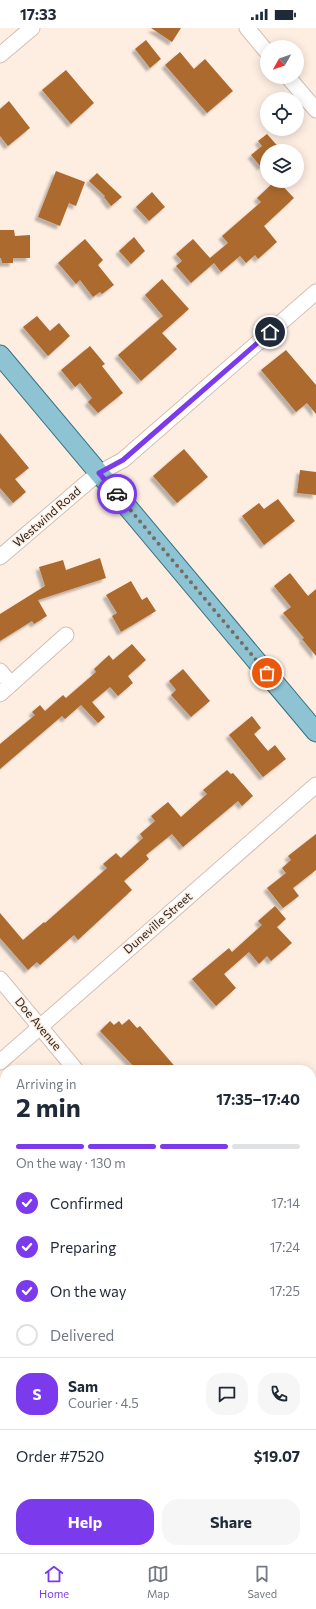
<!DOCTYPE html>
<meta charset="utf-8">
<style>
:root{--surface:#fff;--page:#f6f6f7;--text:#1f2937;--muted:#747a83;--line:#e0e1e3;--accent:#7c3aed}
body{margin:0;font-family:Commissioner,sans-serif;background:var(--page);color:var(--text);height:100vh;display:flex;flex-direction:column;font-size:15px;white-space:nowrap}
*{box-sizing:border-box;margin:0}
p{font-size:13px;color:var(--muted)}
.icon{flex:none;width:22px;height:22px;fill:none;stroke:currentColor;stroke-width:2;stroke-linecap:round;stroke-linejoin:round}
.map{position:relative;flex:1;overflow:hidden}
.drawer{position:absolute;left:0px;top:1037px;width:316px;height:488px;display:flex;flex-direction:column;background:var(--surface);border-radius:16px 16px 0 0;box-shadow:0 2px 10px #0003}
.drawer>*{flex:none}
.needle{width:26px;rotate:230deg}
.buttons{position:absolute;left:260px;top:12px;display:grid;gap:8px}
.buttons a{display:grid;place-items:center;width:44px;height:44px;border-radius:50%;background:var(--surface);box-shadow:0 2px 10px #0003;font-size:20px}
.pin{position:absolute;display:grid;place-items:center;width:34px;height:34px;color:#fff;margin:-17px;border:2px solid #fff;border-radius:50%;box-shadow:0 1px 4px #0007}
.courier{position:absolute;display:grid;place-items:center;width:40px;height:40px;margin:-20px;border:3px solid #7c3aed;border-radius:50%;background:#fff;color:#222;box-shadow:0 1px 5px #0007}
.headline em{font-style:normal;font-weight:700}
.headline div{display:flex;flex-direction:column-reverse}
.headline{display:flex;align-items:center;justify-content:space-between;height:68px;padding:0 16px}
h1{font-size:26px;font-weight:700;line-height:30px}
.bar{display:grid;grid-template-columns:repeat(4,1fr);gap:6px 4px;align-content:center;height:48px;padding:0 16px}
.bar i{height:5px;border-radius:3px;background:var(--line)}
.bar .active{background:var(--accent)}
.bar p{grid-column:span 4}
.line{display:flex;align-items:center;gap:10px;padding:0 16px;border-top:1px solid var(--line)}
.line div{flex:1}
.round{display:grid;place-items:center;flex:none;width:42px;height:42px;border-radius:16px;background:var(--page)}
ol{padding:0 16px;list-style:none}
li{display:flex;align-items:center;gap:12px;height:44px}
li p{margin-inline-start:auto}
li .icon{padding:4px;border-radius:50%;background:var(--accent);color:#fff;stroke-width:4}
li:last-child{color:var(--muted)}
li i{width:22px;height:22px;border:2px solid var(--line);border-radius:50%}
.primary-button{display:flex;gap:8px;margin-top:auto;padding:8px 16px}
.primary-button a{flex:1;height:46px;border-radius:16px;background:var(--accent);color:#fff;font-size:16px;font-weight:700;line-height:46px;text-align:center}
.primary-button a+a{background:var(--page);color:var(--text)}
.status{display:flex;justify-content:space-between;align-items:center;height:28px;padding:0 20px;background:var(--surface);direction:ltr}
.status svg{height:11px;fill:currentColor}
.dock{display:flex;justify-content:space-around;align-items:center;height:56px;border-top:1px solid var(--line);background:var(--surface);font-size:11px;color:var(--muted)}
.dock a{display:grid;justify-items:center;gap:2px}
.dock .active{color:var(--accent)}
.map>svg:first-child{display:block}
.building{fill:#ac6a2e;filter:url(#shadow)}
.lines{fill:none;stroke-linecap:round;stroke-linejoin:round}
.minor-casing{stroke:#d0c1b5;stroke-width:17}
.major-casing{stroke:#397282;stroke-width:21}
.minor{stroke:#fff;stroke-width:15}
.major{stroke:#8dc3d3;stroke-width:19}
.done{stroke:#756b65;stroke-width:4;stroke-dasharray:0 7.2}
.route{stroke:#7c3aed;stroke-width:5}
.labels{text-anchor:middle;stroke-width:3;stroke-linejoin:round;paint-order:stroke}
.street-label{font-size:12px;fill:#2b2521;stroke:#feeee2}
</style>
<div class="status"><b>17:33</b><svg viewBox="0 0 49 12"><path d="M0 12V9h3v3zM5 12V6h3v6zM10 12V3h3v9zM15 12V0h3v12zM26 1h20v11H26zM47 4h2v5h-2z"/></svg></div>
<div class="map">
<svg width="316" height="1525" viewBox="0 0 316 1525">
<defs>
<filter id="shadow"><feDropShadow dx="-3.5" dy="3.5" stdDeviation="1" flood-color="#0004"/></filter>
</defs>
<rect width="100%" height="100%" fill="#feeee2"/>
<!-- building -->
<g class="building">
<polygon points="151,0 181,0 172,14"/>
<polygon points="146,12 161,31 150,40 135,21"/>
<polygon points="180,24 194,41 205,31 233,63 207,85 165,37"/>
<polygon points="66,42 94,75 71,96 42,62"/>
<polygon points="9,73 30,100 8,118 0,108 0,81"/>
<polygon points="267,106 282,123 267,123 267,134 261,139 251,127 262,118 258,113"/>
<polygon points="56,143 85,154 76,178 69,175 60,198 38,189"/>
<polygon points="97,145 122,169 111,178 104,169 105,168 89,153"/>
<polygon points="275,153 278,153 294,170 264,198 277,214 258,231 255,227 246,235 240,228 221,244 214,235 191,255 176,238 182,233 176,226 193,211 210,230 228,215 222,208 261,174 257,170"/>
<polygon points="152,164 165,179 149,193 136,179"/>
<polygon points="0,202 14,202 15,208 30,207 30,230 13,230 13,235 2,235 1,230 0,230"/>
<polygon points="134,209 145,223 131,236 119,223"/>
<polygon points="85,211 103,232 98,237 114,257 102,266 100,264 93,269 80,252 76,256 58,235"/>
<polygon points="162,251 189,281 162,305 177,321 141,353 118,327 163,288 145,267"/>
<polygon points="37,288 50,303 59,295 70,308 48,328 23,299"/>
<polygon points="90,318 105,336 102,338 123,365 98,385 88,374 92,370 80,355 75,359 61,342"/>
<polygon points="286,322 316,357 316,386 307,375 296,384 261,342"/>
<polygon points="0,405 29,440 15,451 26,464 13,475 0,460"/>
<polygon points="184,421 208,449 177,475 153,448"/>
<polygon points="300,442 316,444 316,467 297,465"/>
<polygon points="278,471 295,493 264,517 242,488 259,475 264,481"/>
<polygon points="100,530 106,550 38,572 47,588 34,596 32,593 0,613 0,586 45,558 39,539 63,532 66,542"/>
<polygon points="290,545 308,568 316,561 316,628 302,611 304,610 283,585 291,579 274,558"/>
<polygon points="131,553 142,572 147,569 156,583 121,604 112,588 117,585 106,567"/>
<polygon points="132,616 146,632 128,648 133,655 118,668 110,659 92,674 105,689 98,695 81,677 65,691 62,688 0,741 0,716 35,687 32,684 40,677 45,683 63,667 66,670 96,644 94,641 109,627 113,632"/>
<polygon points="183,641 210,673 191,689 171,667 176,662 169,653"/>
<polygon points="252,688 261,700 254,706 268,723 275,717 286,731 263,749 229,707"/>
<polygon points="227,742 231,746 233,745 253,768 242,778 238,773 183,819 172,806 146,827 149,831 124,853 132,862 78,912 74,907 40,937 37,934 28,942 0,910 0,885 23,912 44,894 45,895 107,840 103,836 116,825 121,830 143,810 140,806 155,793 151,788 168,774 181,789 207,766 203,762"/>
<polygon points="316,806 316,842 293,860 299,868 283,880 267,860 286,845 282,840 291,832 288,828"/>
<polygon points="275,878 286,891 277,899 292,915 271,933 267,928 259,936 249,924 224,946 236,960 216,978 192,951 229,920 232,924 262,897 258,893"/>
<polygon points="129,991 137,1000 140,998 178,1042 137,1042 100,1003 110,993 114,997 119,993 122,997"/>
</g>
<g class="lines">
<!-- minor casing -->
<g class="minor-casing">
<g id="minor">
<polyline points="247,0 267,24"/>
<polyline points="0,27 32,0"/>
<polyline points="288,49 316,82"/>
<polyline points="0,529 89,453 99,445 123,432 316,264"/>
<polyline points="0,643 11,656"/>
<polyline points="0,666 66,607"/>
<polyline points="0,951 76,1042"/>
<polyline points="0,1034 316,757"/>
<polyline points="311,1280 316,1275"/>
<polyline points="311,1321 316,1327"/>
<polyline points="33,1525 39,1520"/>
</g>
</g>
<!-- major casing -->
<g class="major-casing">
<polyline id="major" points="0,327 316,704"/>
</g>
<!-- minor -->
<use href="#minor" class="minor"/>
<!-- major -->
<use href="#major" class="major"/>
</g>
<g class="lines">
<!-- done -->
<polyline class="done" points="117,466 267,645"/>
<!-- route -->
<polyline class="route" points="117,466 99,445 123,432 270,304"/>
</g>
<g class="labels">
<!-- street labels -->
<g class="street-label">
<text transform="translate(47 489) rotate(-41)" y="4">Westwind Road</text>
<text transform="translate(158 895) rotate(-41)" y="4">Duneville Street</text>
<text transform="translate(38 996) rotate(50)" y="4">Doe Avenue</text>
</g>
</g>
</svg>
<div class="buttons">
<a><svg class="needle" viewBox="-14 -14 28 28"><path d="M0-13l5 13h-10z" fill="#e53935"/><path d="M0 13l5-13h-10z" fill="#747a83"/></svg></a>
<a><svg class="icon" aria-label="locate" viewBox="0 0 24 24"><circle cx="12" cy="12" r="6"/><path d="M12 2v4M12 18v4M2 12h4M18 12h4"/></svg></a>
<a><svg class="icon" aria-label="layers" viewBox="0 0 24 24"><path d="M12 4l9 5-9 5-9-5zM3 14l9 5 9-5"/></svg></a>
</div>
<div class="pin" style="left:267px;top:645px;background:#ea580c"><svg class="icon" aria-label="bag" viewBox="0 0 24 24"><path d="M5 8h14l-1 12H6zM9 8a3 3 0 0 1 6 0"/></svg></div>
<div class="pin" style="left:270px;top:304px;background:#1f2937"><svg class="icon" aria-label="home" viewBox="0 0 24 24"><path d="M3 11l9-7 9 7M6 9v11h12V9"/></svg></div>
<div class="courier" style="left:117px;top:466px"><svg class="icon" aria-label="car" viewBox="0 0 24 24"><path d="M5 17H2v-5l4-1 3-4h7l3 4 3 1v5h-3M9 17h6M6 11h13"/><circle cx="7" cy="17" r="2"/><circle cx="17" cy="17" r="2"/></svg></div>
<section class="drawer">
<div class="headline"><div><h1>2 min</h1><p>Arriving in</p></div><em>17:35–17:40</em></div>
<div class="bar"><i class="active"></i><i class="active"></i><i class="active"></i><i></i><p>On the way · 130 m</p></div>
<ol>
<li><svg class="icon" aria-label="check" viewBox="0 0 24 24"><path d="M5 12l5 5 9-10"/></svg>Confirmed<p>17:14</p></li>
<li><svg class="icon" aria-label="check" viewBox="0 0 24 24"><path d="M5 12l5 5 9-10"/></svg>Preparing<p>17:24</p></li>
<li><svg class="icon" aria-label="check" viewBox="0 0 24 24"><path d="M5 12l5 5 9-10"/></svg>On the way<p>17:25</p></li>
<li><i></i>Delivered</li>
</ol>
<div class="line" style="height:72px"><b class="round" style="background:var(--accent);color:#fff">S</b><div><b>Sam</b><p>Courier · 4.5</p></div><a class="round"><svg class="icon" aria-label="chat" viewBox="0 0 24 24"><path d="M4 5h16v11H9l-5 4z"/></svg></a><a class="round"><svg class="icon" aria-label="phone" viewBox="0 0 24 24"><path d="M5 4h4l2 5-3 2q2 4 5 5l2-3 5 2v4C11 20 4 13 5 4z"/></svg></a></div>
<div class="line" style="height:52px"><div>Order #7520</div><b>$19.07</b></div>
<div class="primary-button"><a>Help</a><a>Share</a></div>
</section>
</div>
<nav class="dock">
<a class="active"><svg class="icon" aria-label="home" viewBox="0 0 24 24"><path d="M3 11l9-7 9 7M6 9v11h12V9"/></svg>Home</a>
<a><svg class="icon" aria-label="map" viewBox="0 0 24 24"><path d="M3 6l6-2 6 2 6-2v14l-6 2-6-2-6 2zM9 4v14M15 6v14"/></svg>Map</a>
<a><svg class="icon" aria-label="saved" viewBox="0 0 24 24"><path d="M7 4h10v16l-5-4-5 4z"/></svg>Saved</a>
</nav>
